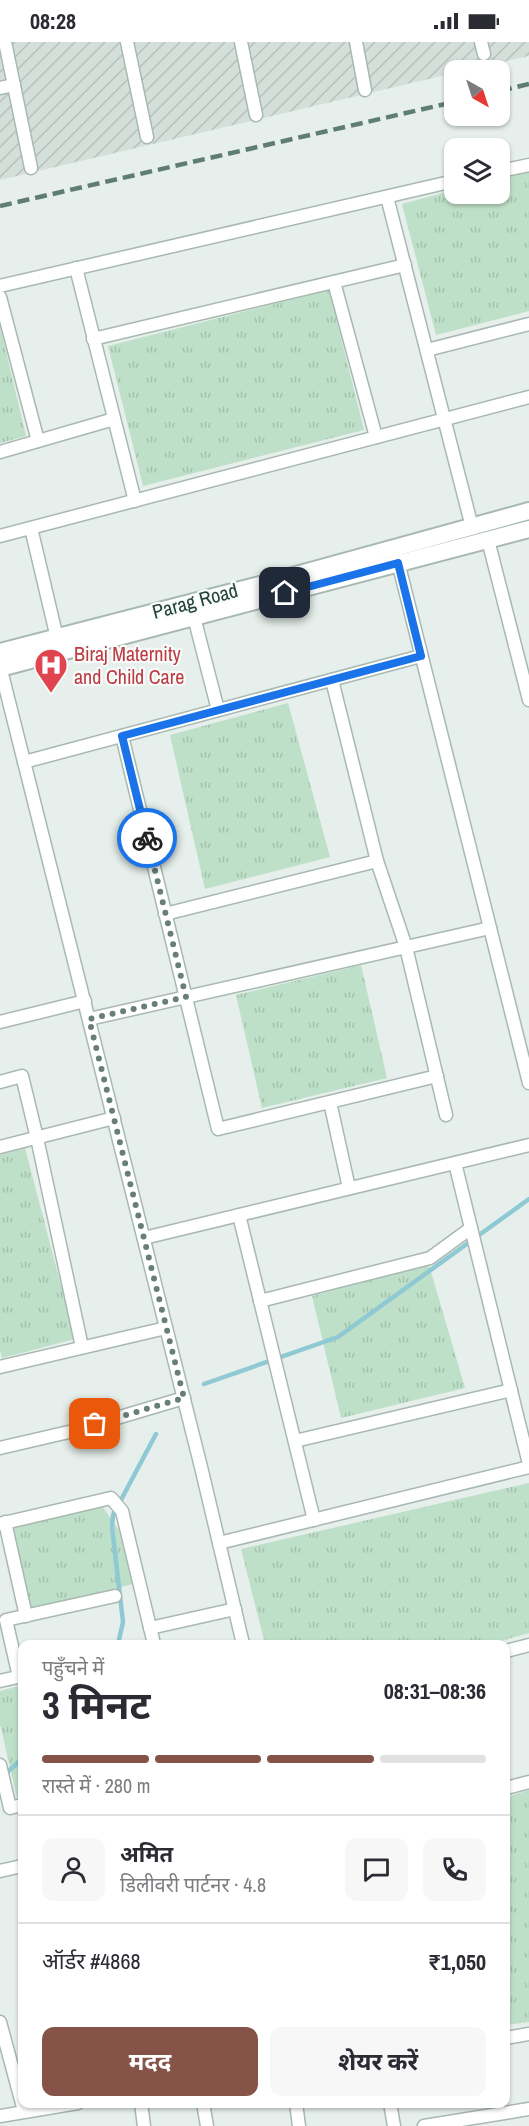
<!DOCTYPE html>
<html lang="hi">
<meta charset="utf-8">
<style>
:root{--surface:#fff;--page:#f7f7f7;--text:#2b2b33;--muted:#7c7c81;--line:#e1e1e2;--accent:#855347}
body{margin:0;font-family:"Archivo Narrow","Noto Sans Devanagari",sans-serif;background:var(--page);color:var(--text);height:100vh;display:flex;flex-direction:column;font-size:22px;white-space:nowrap}
*{box-sizing:border-box;margin:0}
p{font-size:20px;color:var(--muted)}
.icon{flex:none;width:33px;height:33px;fill:none;stroke:currentColor;stroke-width:2;stroke-linecap:round;stroke-linejoin:round}
.map{position:relative;flex:1;overflow:hidden}
.details{position:absolute;left:18px;top:1598px;width:492px;height:468px;display:flex;flex-direction:column;background:var(--surface);border-radius:12px;box-shadow:0 2px 4px #0004}
.details>*{flex:none}
.needle{width:39px;rotate:141deg}
.tools{position:absolute;left:444px;top:18px;display:grid;gap:12px}
.tools a{display:grid;place-items:center;width:66px;height:66px;border-radius:12px;background:var(--surface);box-shadow:0 2px 4px #0004;font-size:30px}
.pin{position:absolute;display:grid;place-items:center;width:51px;height:51px;color:#fff;margin:-26px;border-radius:12px;box-shadow:0 3px 9px #0006}
.courier{position:absolute;display:grid;place-items:center;width:60px;height:60px;margin:-30px;border:4px solid #1a73e8;border-radius:50%;background:#fff;color:#222;box-shadow:0 2px 8px #0007}
.head em{font-style:normal;font-weight:700}
.head div{display:flex;flex-direction:column-reverse}
.head{display:flex;align-items:center;justify-content:space-between;height:102px;padding:0 24px}
h1{font-size:39px;font-weight:700;line-height:45px}
.bar{display:grid;grid-template-columns:repeat(4,1fr);gap:9px 6px;align-content:center;height:72px;padding:0 24px}
.bar i{height:8px;border-radius:4px;background:var(--line)}
.bar .on{background:var(--accent)}
.bar p{grid-column:span 4}
.line{display:flex;align-items:center;gap:15px;padding:0 24px;border-top:2px solid var(--line)}
.line div{flex:1}
.round{display:grid;place-items:center;flex:none;width:63px;height:63px;border-radius:12px;background:var(--page)}
.primary-button{display:flex;gap:12px;margin-top:auto;padding:12px 24px}
.primary-button a{flex:1;height:69px;border-radius:12px;background:var(--accent);color:#fff;font-size:24px;font-weight:700;line-height:69px;text-align:center}
.primary-button a+a{background:var(--page);color:var(--text)}
.status{display:flex;justify-content:space-between;align-items:center;height:42px;padding:0 30px;background:var(--surface);direction:ltr}
.status svg{height:16px;fill:currentColor}
.map>svg:first-child{display:block}
.industrial{fill:url(#industrial-furrows)}
.grass{fill:url(#grass-tufts)}
.lines{fill:none;stroke-linecap:round;stroke-linejoin:round}
.stream{stroke:#8ec9d4;stroke-width:4.5}
.minor-casing{stroke:#a8b8b2;stroke-width:15}
.tertiary-casing{stroke:#a8b8b2;stroke-width:20}
.minor{stroke:#fff;stroke-width:12}
.tertiary{stroke:#fff;stroke-width:16}
.rail{stroke:#5f7d75;stroke-width:4.5;stroke-dasharray:12 6;stroke-linecap:butt}
.done{stroke:#687f78;stroke-width:6;stroke-dasharray:0 10.8}
.route{stroke:#1a73e8;stroke-width:8}
.labels{text-anchor:middle;stroke-width:4.5;stroke-linejoin:round;paint-order:stroke}
.street-label{font-size:20px;fill:#24423a;stroke:#f7fbf9}
.health-label{font-size:20px;fill:#be3a42;stroke:#f7fbf9;text-anchor:start}
</style>
<div class="status"><b>08:28</b><svg viewBox="0 0 49 12"><path d="M0 12V9h3v3zM5 12V6h3v6zM10 12V3h3v9zM15 12V0h3v12zM26 1h20v11H26zM47 4h2v5h-2z"/></svg></div>
<div class="map">
<svg width="529" height="2084" viewBox="0 0 529 2084">
<defs>
<pattern id="industrial-furrows" width="10" height="10" patternUnits="userSpaceOnUse" patternTransform="scale(1.5)"><rect width="10" height="10" fill="#d4dfda"/><path d="M-1 1l2-2M0 10L10 0M9 11l2-2" fill="none" stroke="#b6c1bc"/></pattern>
<pattern id="grass-tufts" width="24" height="20" patternUnits="userSpaceOnUse" patternTransform="scale(1.5)"><rect width="24" height="20" fill="#bfe0c8"/><path d="M3 7l-1-3M5 7V3M7 7l1-3M15 17l-1-3M17 17v-4M19 17l1-3" fill="none" stroke="#a4c1ad"/></pattern>
</defs>
<rect width="100%" height="100%" fill="#e6efeb"/>
<!-- industrial -->
<polygon class="industrial" points="0,0 529,0 529,14 467,28 454,28 454,31 0,138"/>
<!-- grass -->
<g class="grass">
<polygon points="529,129 529,269 436,293 402,162 454,148 454,152 500,152 500,137"/>
<polygon points="329,248 364,388 143,444 108,304"/>
<polygon points="0,284 26,394 0,401"/>
<polygon points="288,661 330,815 205,847 170,693"/>
<polygon points="361,923 387,1036 262,1066 236,953"/>
<polygon points="25,1106 75,1297 2,1316 0,1308 0,1113"/>
<polygon points="429,1223 465,1346 341,1376 312,1254"/>
<polygon points="529,1441 529,1591 491,1602 265,1602 241,1507"/>
<polygon points="102,1464 119,1488 133,1542 29,1568 9,1486"/>
<polygon points="22,1643 22,1755 17,1756 0,1682 0,1649"/>
<polygon points="529,1748 529,1980 506,1983 506,1755"/>
</g>
<g class="lines">
<!-- stream -->
<g class="stream">
<polyline points="204,1342 338,1295 529,1157"/>
<polyline points="118,1602 123,1580 112,1485 113,1473 156,1392"/>
<polyline points="4,1733 22,1717"/>
</g>
<!-- minor casing -->
<g class="minor-casing">
<g id="minor">
<polyline points="5,0 31,126"/>
<polyline points="127,0 147,95"/>
<polyline points="241,0 256,73"/>
<polyline points="356,0 365,48"/>
<polyline points="481,0 484,12"/>
<polyline points="0,46 14,43"/>
<polyline points="500,129 529,123"/>
<polyline points="387,155 472,485"/>
<polyline points="76,226 135,459"/>
<polyline points="334,240 376,395"/>
<polyline points="0,244 454,139"/>
<polyline points="0,255 38,399"/>
<polyline points="93,297 405,223"/>
<polyline points="427,308 529,282"/>
<polyline points="0,410 114,377"/>
<polyline points="31,486 57,596"/>
<polyline points="0,494 529,355"/>
<polyline points="488,498 529,658"/>
<polyline points="397,516 529,1041"/>
<polyline points="194,575 218,668"/>
<polyline points="0,624 201,1425 243,1602"/>
<polyline points="332,638 377,819 406,905 446,1073"/>
<polyline points="122,694 218,1087 437,1034"/>
<polyline points="24,720 421,614"/>
<polyline points="165,872 377,819"/>
<polyline points="89,977 490,886"/>
<polyline points="0,980 85,959"/>
<polyline points="0,1040 22,1034 37,1096 82,1305"/>
<polyline points="330,1060 349,1146"/>
<polyline points="0,1105 114,1076"/>
<polyline points="455,1121 529,1422"/>
<polyline points="239,1173 314,1478"/>
<polyline points="144,1196 529,1103"/>
<polyline points="260,1259 430,1216 471,1186"/>
<polyline points="0,1325 166,1286"/>
<polyline points="295,1399 511,1348"/>
<polyline points="0,1406 73,1389 184,1356"/>
<polyline points="5,1480 26,1574"/>
<polyline points="0,1482 111,1456 122,1469 154,1602"/>
<polyline points="219,1501 529,1425"/>
<polyline points="150,1586 235,1567"/>
<polyline points="506,1609 529,1603"/>
<polyline points="19,1635 6,1578 115,1554"/>
<polyline points="0,1639 22,1634"/>
<polyline points="0,1723 10,1766 22,1763"/>
<polyline points="506,1746 529,1740"/>
<polyline points="0,1829 22,1824"/>
<polyline points="0,1980 24,2069"/>
<polyline points="506,1996 529,1992"/>
<polyline points="141,2061 144,2084"/>
<polyline points="203,2061 207,2084"/>
<polyline points="296,2061 299,2084"/>
<polyline points="390,2061 394,2084"/>
<polyline points="0,2074 78,2061"/>
<polyline points="424,2084 529,2067"/>
</g>
</g>
<!-- tertiary casing -->
<g class="tertiary-casing">
<g id="tertiary">
<polyline points="0,610 256,544 529,469"/>
<polyline points="0,626 529,487"/>
</g>
</g>
<!-- minor -->
<use href="#minor" class="minor"/>
<!-- tertiary -->
<use href="#tertiary" class="tertiary"/>
<!-- rail -->
<g class="rail">
<polyline points="500,49 529,42"/>
<polyline points="0,164 454,60"/>
</g>
</g>
<g class="lines">
<!-- done -->
<polyline class="done" points="95,1382 184,1356 89,977 186,955 147,796"/>
<!-- route -->
<polyline class="route" points="147,796 122,694 421,614 398,521 285,551"/>
</g>
<!-- icons -->
<defs>
<g id="hospital-pin" transform="scale(1.725)"><path d="M0 17L-7.5 6A9.5 9.5 0 1 1 7.5 6Z" fill="#e0444e" stroke="#f7fbf9"/><path d="M-5-5h3v3.5h4V-5h3V5h-3V1.5h-4V5h-3Z" fill="#fff"/></g>
</defs>
<g fill-rule="evenodd">
<use href="#hospital-pin" x="51" y="623"/>
</g>
<g class="labels">
<!-- street labels -->
<g class="street-label">
<text transform="translate(195 559) rotate(-15)" y="7">Parag Road</text>
</g>
<!-- health labels -->
<g class="health-label">
<text x="74" y="619">Biraj Maternity<tspan x="74" dy="23">and Child Care</tspan></text>
</g>
</g>
</svg>
<div class="tools">
<a><svg class="needle" viewBox="-14 -14 28 28"><path d="M0-13l5 13h-10z" fill="#e53935"/><path d="M0 13l5-13h-10z" fill="#7c7c81"/></svg></a>
<a><svg class="icon" aria-label="layers" viewBox="0 0 24 24"><path d="M12 4l9 5-9 5-9-5zM3 14l9 5 9-5"/></svg></a>
</div>
<div class="pin" style="left:95px;top:1382px;background:#ea580c"><svg class="icon" aria-label="bag" viewBox="0 0 24 24"><path d="M5 8h14l-1 12H6zM9 8a3 3 0 0 1 6 0"/></svg></div>
<div class="pin" style="left:285px;top:551px;background:#1f2937"><svg class="icon" aria-label="home" viewBox="0 0 24 24"><path d="M3 11l9-7 9 7M6 9v11h12V9"/></svg></div>
<div class="courier" style="left:147px;top:796px"><svg class="icon" aria-label="bike" viewBox="0 0 24 24"><circle cx="6" cy="16" r="4"/><circle cx="18" cy="16" r="4"/><path d="M6 16l4-8h5l3 8M10 8l3 8H6M13 5h3"/></svg></div>
<section class="details">
<div class="head"><div><h1>3 मिनट</h1><p>पहुँचने में</p></div><em>08:31–08:36</em></div>
<div class="bar"><i class="on"></i><i class="on"></i><i class="on"></i><i></i><p>रास्ते में · 280 m</p></div>
<div class="line" style="height:108px"><a class="round"><svg class="icon" aria-label="person" viewBox="0 0 24 24"><circle cx="12" cy="8" r="4"/><path d="M4 21q1-7 8-7t8 7"/></svg></a><div><b>अमित</b><p>डिलीवरी पार्टनर · 4.8</p></div><a class="round"><svg class="icon" aria-label="chat" viewBox="0 0 24 24"><path d="M4 5h16v11H9l-5 4z"/></svg></a><a class="round"><svg class="icon" aria-label="phone" viewBox="0 0 24 24"><path d="M5 4h4l2 5-3 2q2 4 5 5l2-3 5 2v4C11 20 4 13 5 4z"/></svg></a></div>
<div class="line" style="height:78px"><div>ऑर्डर #4868</div><b>₹1,050</b></div>
<div class="primary-button"><a>मदद</a><a>शेयर करें</a></div>
</section>
</div>
